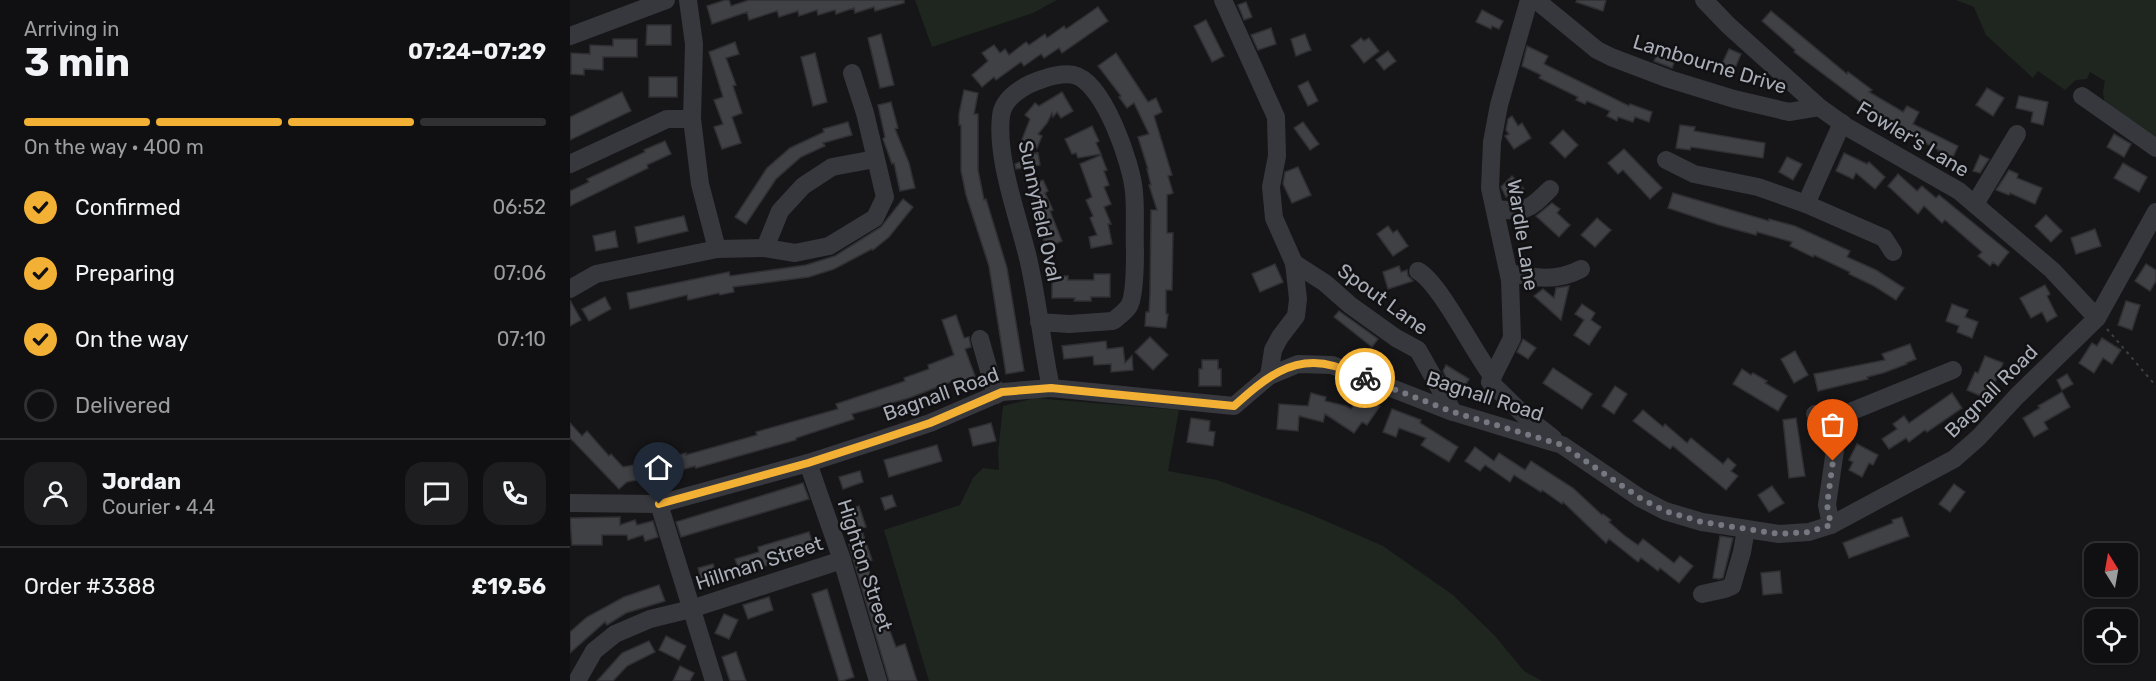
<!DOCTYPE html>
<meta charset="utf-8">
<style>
:root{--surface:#101012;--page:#1e1e20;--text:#f1f3f6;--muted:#9c9d9f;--line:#303032;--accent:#f2b134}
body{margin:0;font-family:Rubik,sans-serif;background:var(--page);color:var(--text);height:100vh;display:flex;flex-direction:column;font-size:22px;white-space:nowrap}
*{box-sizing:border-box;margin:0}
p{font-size:20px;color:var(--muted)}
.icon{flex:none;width:33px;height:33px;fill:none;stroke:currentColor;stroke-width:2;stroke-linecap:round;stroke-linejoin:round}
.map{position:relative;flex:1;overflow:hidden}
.panel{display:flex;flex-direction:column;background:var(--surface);width:570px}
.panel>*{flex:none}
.needle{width:39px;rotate:349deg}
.fabs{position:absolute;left:1514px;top:543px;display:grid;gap:12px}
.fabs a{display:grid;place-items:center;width:54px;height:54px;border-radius:12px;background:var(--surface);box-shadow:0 2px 4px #0004,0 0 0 2px var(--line);font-size:30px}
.pin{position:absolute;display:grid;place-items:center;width:51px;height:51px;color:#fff;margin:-62px -26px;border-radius:50% 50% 50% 0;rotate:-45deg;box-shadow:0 0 6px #0007}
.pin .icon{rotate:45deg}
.courier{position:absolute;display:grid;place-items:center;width:60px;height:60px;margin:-30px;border:4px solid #f2b134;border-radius:50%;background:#fff;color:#222;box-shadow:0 2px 8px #0007}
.headline em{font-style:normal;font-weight:700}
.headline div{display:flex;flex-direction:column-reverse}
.headline{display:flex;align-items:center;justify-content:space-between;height:102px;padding:0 24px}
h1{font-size:39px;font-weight:700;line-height:45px}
.bar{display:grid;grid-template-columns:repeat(4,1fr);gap:9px 6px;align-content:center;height:72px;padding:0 24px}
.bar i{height:8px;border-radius:4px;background:var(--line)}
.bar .on{background:var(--accent)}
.bar p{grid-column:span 4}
.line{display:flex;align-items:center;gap:15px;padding:0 24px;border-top:2px solid var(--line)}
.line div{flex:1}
.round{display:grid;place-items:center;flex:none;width:63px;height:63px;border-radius:18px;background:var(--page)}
ol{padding:0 24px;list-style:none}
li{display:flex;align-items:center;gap:18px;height:66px}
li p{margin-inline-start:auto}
li .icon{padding:6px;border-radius:50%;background:var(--accent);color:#111;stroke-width:4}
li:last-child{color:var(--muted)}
li i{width:33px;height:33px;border:3px solid var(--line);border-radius:50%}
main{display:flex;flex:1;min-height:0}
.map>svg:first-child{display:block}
.green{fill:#1e261f}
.building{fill:#404145;stroke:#303034;stroke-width:1.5}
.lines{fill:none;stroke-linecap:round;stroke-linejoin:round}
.path{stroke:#3d3f44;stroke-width:2;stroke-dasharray:3 4.5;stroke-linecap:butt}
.minor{stroke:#37383d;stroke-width:18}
.done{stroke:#757880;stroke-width:6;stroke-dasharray:0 10.8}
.route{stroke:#f2b134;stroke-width:8}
.labels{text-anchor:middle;stroke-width:5;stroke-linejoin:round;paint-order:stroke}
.street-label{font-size:20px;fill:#a8adb8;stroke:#111113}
</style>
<main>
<section class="panel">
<div class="headline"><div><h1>3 min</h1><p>Arriving in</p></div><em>07:24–07:29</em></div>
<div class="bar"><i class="on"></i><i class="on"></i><i class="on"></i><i></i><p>On the way · 400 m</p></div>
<ol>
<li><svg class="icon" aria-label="check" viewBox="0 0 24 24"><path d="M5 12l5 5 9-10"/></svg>Confirmed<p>06:52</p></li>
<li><svg class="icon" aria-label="check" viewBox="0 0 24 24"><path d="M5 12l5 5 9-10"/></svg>Preparing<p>07:06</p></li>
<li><svg class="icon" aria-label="check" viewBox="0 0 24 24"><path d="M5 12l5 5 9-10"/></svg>On the way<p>07:10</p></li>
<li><i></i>Delivered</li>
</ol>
<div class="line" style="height:108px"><a class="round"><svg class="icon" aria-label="person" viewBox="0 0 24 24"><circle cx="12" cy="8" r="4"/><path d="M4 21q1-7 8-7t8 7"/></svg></a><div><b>Jordan</b><p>Courier · 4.4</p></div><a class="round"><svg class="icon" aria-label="chat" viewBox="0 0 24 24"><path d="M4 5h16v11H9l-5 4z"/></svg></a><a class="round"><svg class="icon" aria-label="phone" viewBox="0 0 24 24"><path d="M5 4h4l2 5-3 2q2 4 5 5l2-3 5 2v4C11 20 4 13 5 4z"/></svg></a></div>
<div class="line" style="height:78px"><div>Order #3388</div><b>£19.56</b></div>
</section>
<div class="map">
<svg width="1586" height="681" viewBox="0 0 1586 681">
<rect width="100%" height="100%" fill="#161618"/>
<!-- green -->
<g class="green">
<polygon points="345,0 487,0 463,13 362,47"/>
<polygon points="1386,0 1586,0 1586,140 1535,106 1533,92 1535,81 1520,72 1517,79 1506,80 1495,90 1468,71 1463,78 1416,35 1404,7"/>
<polygon points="465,398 609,410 598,471 647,480 742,515 813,546 883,595 925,636 954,671 972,681 359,681 314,530 390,505 403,478 413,468 429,470 428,452 433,406"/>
</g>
<!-- building -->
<g class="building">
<polygon points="155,0 159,0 161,6 179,0 334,0 334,3 305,11 304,7 285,13 284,8 266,14 265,10 248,15 247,10 229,16 228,11 209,17 207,11 179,20 177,12 142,24 137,6"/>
<polygon points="1007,0 1036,0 1033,11 1006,2"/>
<polygon points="676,2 682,17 674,20 668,5"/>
<polygon points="528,7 538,21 492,53 489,48 474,58 471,54 454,66 451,62 426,80 424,77 412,87 402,75 418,61 412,53 424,45 430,53 435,49 439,55 456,42 459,45 475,34 477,38 494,26 496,29"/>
<polygon points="912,10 933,21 929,29 922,26 921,29 906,22"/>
<polygon points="1201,11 1277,74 1278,72 1302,90 1299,92 1333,112 1337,106 1349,112 1343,124 1388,146 1382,159 1368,152 1369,150 1321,126 1300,112 1301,110 1224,52 1225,50 1192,21"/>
<polygon points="636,20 654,56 642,62 624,26"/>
<polygon points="77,25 101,25 101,45 76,45"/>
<polygon points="701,28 706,44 688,50 681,35"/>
<polygon points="311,34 324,85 310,88 298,38"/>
<polygon points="735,34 741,50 726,56 721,39"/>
<polygon points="791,38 794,41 799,38 809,51 794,63 781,46"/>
<polygon points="43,39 67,39 67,57 33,57 33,70 14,69 14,75 1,74 1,53 20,54 20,45 43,46"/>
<polygon points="165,42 169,54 156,58 166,85 163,86 172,113 162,117 171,143 152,149 144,127 153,124 144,100 153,97 139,52"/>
<polygon points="957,46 978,56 974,64 1059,106 1060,104 1082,112 1079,122 1065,117 1063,122 1048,117 1047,121 1037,116 1040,111 1017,101 1015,104 1006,100 1008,97 969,78 971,75 952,66"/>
<polygon points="1091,46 1108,53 1102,68 1084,61"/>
<polygon points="1159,49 1171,54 1163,73 1150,68"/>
<polygon points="818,51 826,61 814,70 806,60"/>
<polygon points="245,53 257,102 243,106 231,57"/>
<polygon points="546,53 578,102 586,98 592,112 584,116 602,175 598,176 603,193 597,195 597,233 603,233 602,290 596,290 596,314 598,314 596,328 575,326 576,312 579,312 580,294 581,210 587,210 579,185 581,185 577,169 578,169 568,137 579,134 564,103 557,108 549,97 551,96 528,66"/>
<rect x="79" y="77" width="28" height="20"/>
<polygon points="738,81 748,101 738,106 728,86"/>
<polygon points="1417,88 1434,98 1423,116 1406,105"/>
<polygon points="394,90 408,93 404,114 408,114 408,170 414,200 416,199 437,268 454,371 436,374 419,266 396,195 391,171 391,125 389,125 389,114"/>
<polygon points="52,92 61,111 0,140 0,117"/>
<polygon points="492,92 503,111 491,118 487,112 483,117 482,113 477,123 468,134 472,136 467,148 451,142 460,119 455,115 465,103 469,106"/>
<polygon points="1449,96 1478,102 1473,125 1461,122 1463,112 1446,108"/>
<polygon points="321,102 328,128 325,129 339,163 345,188 330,191 324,163 322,164 313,139 315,137 308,105"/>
<polygon points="942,116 948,126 952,123 961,138 944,149 935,136 939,134 936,130 938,119"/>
<polygon points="278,122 282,135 253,143 255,146 231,157 206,179 176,224 165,217 197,168 220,148 254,132 253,129"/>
<polygon points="733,122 749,144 740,150 724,128"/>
<polygon points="1110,125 1125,127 1124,131 1195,143 1193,158 1121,147 1120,150 1106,148"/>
<polygon points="522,126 529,141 526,143 531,154 508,158 506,153 502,154 495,139"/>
<polygon points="993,130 1008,145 995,158 980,143"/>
<polygon points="1544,134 1561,144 1554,157 1537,147"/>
<polygon points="95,141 101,154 77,165 78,168 0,206 0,191 19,182 17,179 75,152 74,150"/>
<polygon points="1054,149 1092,188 1080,199 1053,170 1048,174 1038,163"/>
<polygon points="466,153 465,154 468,153 470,165 446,169 445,164 452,161 451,155"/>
<polygon points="1274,153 1297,164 1299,162 1315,177 1305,189 1286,173 1283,179 1266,171"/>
<polygon points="531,155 537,170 534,171 539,185 534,187 541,204 534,207 541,224 538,224 542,244 521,248 519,237 527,235 520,218 523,216 516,200 522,197 510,164"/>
<polygon points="1410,155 1419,159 1410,173 1403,171"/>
<polygon points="1217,157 1232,164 1223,180 1209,172"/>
<polygon points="1553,163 1577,177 1569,192 1544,178"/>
<polygon points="728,167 741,195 722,203 713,184 715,172"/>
<polygon points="1439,170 1448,174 1447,178 1472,188 1465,204 1440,193 1439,195 1426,190"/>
<polygon points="1328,174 1347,191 1352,186 1366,198 1369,195 1439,252 1428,266 1423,262 1420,266 1408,256 1412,252 1375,220 1372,223 1354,206 1348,214 1318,186"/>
<polygon points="942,176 954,189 944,199 939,194 936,197 931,187"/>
<polygon points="473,180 478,191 475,193 483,210 480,211 492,241 477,247 472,236 474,235 462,206 465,204 458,187"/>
<polygon points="1103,193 1199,221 1199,219 1225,226 1280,251 1277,257 1306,270 1334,288 1326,300 1304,286 1279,274 1280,272 1244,255 1243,257 1220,246 1222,242 1187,232 1186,235 1149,225 1098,208"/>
<polygon points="333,199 343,207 319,237 303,250 302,249 264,269 239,277 163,287 164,292 150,295 149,293 118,300 117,295 60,309 57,293 159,272 160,276 236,265 265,256 311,227"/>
<polygon points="982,203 990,209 987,213 1000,225 989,237 966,216"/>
<polygon points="1476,215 1492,231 1481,242 1465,226"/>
<polygon points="114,216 118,231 68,243 65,227"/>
<polygon points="1027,218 1041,230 1025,247 1011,235"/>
<polygon points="818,226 823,233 827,230 838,246 823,256 807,234"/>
<polygon points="1525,229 1531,246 1506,254 1501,238"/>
<polygon points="45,231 48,247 26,251 23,236"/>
<polygon points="705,264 713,282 690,292 682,274"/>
<polygon points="1576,264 1586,270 1586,281 1580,291 1565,281"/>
<polygon points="829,266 831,272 837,270 838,276 843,281 818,289 813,272"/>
<polygon points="524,274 540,274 540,297 521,297 521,301 504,301 505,298 482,298 482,276 498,276 498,280 524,280"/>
<polygon points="1475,285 1480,294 1477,296 1487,316 1477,322 1472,312 1461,318 1450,298"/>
<polygon points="999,286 991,320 964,296 973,289 984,298 986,288"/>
<polygon points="35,297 41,309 19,321 12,309"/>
<polygon points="0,300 11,320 0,326"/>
<polygon points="1556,301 1570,305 1562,330 1548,325"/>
<polygon points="1012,304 1025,313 1021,320 1031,327 1019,345 1004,335 1014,320 1005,314"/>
<polygon points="1382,304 1398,310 1395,317 1408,322 1402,338 1387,332 1389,326 1376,321"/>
<polygon points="769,311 808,339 802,347 764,317"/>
<polygon points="386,315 394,338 399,337 401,347 395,349 405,376 392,381 391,378 339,398 282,414 284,419 226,438 226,440 126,468 125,466 97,474 57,482 49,489 0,438 0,423 12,436 17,431 39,456 41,454 53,467 91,460 116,453 116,455 187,435 186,432 268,409 266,404 335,381 334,378 359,369 358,365 384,355 372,320"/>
<polygon points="580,337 598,355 583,370 565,352"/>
<polygon points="1532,338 1551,350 1542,364 1533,358 1524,373 1509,363 1522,343 1527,346"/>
<polygon points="953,339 966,348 958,359 947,352"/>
<polygon points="536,341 537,349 553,347 555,363 562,356 563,370 541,372 541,364 524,365 523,356 494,359 492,346"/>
<polygon points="1340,344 1346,359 1336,363 1337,364 1313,373 1297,377 1298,379 1248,391 1244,374 1315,360 1312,354"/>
<polygon points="1225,351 1238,375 1224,383 1211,359"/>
<polygon points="1415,356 1433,363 1418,399 1397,390 1405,372 1408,373"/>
<polygon points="632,360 648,360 648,369 651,369 651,386 629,386 629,369 632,369"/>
<polygon points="876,365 899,379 892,391 880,385 873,371"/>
<polygon points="983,368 1022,394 1012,409 973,383"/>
<polygon points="1172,369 1181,375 1183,373 1197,381 1195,383 1217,396 1208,411 1163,384"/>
<polygon points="1497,374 1503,384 1492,390 1487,380"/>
<polygon points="1045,386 1057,394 1044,414 1032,406"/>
<polygon points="1492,392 1500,407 1474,422 1478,429 1464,437 1453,418 1470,408 1468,406"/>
<polygon points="741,393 756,397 755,401 776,406 781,409 791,396 796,399 797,398 810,406 797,425 792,422 784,433 755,414 753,422 729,416 728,431 707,429 709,404 738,406"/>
<polygon points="1382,393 1392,408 1357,432 1355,430 1339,442 1336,438 1319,449 1312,439 1327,429 1323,424 1334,416 1339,423"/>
<polygon points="822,409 851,420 850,423 888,447 879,462 851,445 856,438 829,428 826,437 813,432"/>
<polygon points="1073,410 1093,427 1095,424 1117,443 1121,438 1153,464 1158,458 1166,465 1161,471 1168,476 1156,490 1103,446 1100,449 1063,421"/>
<polygon points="621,418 640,421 639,431 645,432 643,446 617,442"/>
<polygon points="1226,418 1235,476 1219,478 1213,420"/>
<polygon points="421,423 426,441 403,446 399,429"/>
<polygon points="1287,444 1308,455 1303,465 1299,463 1292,477 1279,470 1283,462 1279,460"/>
<polygon points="367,445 372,461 319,477 314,460"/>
<polygon points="905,447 924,461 929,453 955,470 961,461 1003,488 1032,515 1033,514 1041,520 1039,522 1055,536 1068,545 1073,539 1104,563 1110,556 1123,566 1109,583 1090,568 1088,571 1071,558 1068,562 1039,539 1036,543 993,502 992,504 972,490 971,492 944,475 940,482 915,465 910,471 895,461"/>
<polygon points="290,471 293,482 273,489 269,477"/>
<polygon points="233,483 239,499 111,537 106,522"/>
<polygon points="1384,484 1395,492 1380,512 1369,504"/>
<polygon points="1202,486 1214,503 1199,512 1188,495"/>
<polygon points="322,495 326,506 315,510 311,498"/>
<polygon points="289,506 296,527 291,528 302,560 296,562 312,610 326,647 335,644 347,681 319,681 279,545 283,544 272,512"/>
<polygon points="50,517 50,525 65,520 67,525 83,521 88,537 75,541 73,535 58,540 57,535 32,535 32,545 2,545 0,518"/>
<polygon points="1332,517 1339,536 1279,558 1273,543 1323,523 1322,520"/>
<polygon points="239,532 245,552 170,573 165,559 189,552 188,547"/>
<polygon points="1150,536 1163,538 1153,578 1149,579 1143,578"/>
<polygon points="143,564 148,579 132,583 128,568"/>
<polygon points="1210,571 1212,593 1193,595 1191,573"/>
<polygon points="89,585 95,601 56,613 37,625 35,622 0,653 0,632 17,617 54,597"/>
<polygon points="257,589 284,677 272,681 269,681 242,594"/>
<polygon points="199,597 203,610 178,619 173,605"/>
<polygon points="154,614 168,620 159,639 145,633"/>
<polygon points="96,636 116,646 109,660 89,650"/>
<polygon points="79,641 85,652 57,666 43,681 27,681 52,653"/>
<polygon points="166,652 176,681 160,681 152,657"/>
<polygon points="110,666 124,673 120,681 103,681"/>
</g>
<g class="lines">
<!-- path -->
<polyline class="path" points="1537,329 1586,386"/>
<!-- minor -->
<g class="minor">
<polyline points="118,0 124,44 122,119 130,184 147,249"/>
<polyline points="653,0 706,117 707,156 701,187 704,218 724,263 728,299 726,316 710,337 703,350 699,376"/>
<polyline points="959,0 929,105 922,142 920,188 940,280 942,338 920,382 955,416 983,438"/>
<polyline points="966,0 1027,50 1041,57 1099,79 1164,99 1219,112 1249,107"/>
<polyline points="1134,0 1158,25 1249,107 1277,127 1389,191 1482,270 1527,318"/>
<polyline points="0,36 96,0"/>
<polyline points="1512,96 1586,148"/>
<polyline points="1096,160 1124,174 1188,187 1236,204 1314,238 1323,252"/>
<polyline points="0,164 97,119 122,119"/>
<polyline points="1236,204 1272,123"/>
<polyline points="1405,204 1447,134"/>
<path d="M925,209C956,212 958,211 980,189"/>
<polyline points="195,248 210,211 233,186 262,167 305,159"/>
<polyline points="724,263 755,283 780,305 826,338 848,350 883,412"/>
<path d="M848,271C870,283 904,353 923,377"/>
<path d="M939,273C964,278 987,282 1011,269"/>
<polyline points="0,289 26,274 147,249 195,248 225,253 259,246 305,218 315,197 295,113 282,73"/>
<path d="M469,322L499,324L543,321C548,317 556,311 559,306C565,296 565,263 565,251C564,232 566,212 564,192C562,165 534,82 504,75C494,73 482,76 473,79C456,84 433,97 431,116C426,159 448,216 458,258C468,301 472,345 481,388"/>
<polyline points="410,339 426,395"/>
<polyline points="1245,414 1270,416 1383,370"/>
<polyline points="238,463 272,560 308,681"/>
<polyline points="0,503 89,504 238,463 309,440 360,423 432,392 481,388 664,406 699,376 728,364 762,365 883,412 992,445 1070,498 1095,511 1132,522 1209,534 1239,532 1261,525 1384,459 1408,438 1447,396 1527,318 1586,212"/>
<polyline points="89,504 144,681"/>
<polyline points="1261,525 1257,505 1270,416"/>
<polyline points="1132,594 1155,589 1162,586 1172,552 1176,529"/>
<polyline points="7,681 24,651 45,634 80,619 121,609 272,560"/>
</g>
</g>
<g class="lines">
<!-- done -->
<polyline class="done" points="795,378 883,412 992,445 1070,498 1095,511 1132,522 1209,534 1239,532 1261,525 1257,505 1263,461"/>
<!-- route -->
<path class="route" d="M89,504L238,463L309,440L360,423L432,392L481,388L664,406C693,380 722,354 764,366C774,369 785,374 795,378"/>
</g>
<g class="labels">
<!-- street labels -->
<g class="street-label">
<text transform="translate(1140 64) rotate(17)" y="7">Lambourne Drive</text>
<text transform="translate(1343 139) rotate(31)" y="7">Fowler's Lane</text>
<text transform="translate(470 211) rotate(78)" y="7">Sunnyfield Oval</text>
<text transform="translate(953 235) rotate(81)" y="7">Wardle Lane</text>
<text transform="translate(813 299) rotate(36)" y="7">Spout Lane</text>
<text transform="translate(1421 391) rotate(-45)" y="7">Bagnall Road</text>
<text transform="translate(371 394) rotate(-20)" y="7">Bagnall Road</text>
<text transform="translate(915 396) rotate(18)" y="7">Bagnall Road</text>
<text transform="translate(189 563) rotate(-18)" y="7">Hillman Street</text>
<text transform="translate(295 565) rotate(72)" y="7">Highton Street</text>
</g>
</g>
</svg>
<div class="fabs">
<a><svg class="needle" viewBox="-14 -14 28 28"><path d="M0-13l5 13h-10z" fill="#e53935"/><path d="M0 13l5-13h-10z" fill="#9c9d9f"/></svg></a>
<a><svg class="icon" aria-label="locate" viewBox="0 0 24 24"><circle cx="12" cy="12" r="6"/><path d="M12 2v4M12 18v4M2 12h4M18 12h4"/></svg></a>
</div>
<div class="pin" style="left:1263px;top:461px;background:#ea580c"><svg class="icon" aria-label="bag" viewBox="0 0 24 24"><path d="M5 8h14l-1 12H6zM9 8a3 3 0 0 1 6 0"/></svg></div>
<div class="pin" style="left:89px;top:504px;background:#1f2937"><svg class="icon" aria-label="home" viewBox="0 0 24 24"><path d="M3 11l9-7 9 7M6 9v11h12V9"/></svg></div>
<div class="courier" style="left:795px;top:378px"><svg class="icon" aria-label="bike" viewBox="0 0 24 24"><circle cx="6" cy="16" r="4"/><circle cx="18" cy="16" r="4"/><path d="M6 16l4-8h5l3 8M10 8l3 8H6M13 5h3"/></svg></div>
</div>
</main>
